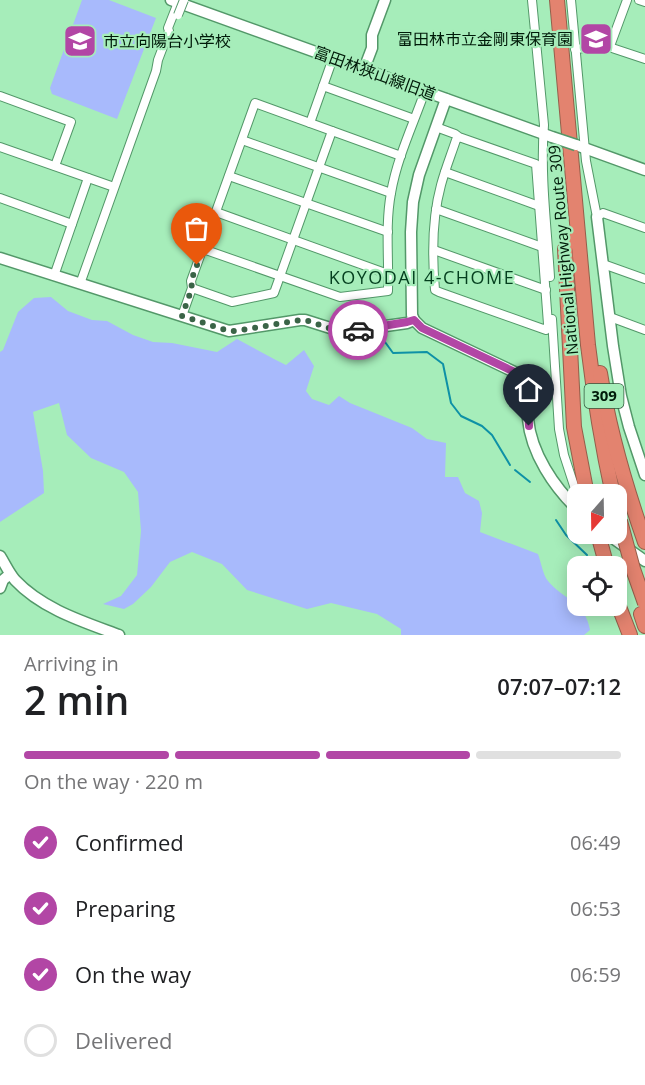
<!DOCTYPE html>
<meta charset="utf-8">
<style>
:root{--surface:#fff;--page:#f2f2f2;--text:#202124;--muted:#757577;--line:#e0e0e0;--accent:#b246a5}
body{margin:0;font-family:"Open Sans","Noto Sans JP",sans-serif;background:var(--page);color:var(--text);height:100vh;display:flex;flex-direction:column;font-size:22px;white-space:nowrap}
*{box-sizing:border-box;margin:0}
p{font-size:20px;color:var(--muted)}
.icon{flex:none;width:33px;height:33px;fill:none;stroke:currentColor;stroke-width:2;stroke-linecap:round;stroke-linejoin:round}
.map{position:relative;height:635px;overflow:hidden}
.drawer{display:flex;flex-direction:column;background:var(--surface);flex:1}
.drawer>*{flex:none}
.needle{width:39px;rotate:200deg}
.buttons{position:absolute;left:567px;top:484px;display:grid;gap:12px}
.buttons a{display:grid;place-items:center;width:60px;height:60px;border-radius:12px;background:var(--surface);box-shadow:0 3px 15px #0003;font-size:30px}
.pin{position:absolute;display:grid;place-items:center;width:51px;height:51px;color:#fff;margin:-62px -26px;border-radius:50% 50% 50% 0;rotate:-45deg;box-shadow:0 0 6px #0007}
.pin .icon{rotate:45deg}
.courier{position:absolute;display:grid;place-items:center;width:60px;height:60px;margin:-30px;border:4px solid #b246a5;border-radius:50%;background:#fff;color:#222;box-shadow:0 2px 8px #0007}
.summary em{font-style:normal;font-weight:600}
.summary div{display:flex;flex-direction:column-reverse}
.summary{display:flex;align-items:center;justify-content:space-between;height:102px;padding:0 24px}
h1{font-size:39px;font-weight:600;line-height:45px}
.bar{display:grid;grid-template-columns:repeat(4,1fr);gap:9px 6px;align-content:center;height:72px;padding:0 24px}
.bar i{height:8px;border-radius:4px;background:var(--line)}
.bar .active{background:var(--accent)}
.bar p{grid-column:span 4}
ol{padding:0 24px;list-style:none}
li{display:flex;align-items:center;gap:18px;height:66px}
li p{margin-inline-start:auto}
li .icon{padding:6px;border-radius:50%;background:var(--accent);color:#fff;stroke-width:4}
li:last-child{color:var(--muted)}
li i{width:33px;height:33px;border:3px solid var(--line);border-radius:50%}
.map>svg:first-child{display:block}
.green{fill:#a8bafc}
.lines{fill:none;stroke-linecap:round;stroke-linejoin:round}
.stream{stroke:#0e91a6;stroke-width:2}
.street-casing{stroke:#539869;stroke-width:10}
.secondary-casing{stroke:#539869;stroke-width:13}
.highway-casing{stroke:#945f4b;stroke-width:16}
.street{stroke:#fff;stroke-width:8}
.secondary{stroke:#fff;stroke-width:10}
.highway{stroke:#e3836f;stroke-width:14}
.street-bridge-casing{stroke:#539869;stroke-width:10;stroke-linecap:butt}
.secondary-bridge-casing{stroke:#539869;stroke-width:13;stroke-linecap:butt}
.highway-bridge-casing{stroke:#945f4b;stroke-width:16;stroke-linecap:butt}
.street-bridge{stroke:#fff;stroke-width:8}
.secondary-bridge{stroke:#fff;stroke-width:10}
.highway-bridge{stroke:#e3836f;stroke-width:14}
.done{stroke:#3a6447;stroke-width:6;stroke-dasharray:0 10.8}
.route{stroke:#b246a5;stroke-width:8}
.labels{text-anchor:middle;stroke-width:4.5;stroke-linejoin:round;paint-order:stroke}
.shield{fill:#a6edba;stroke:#325a3e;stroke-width:1.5}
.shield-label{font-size:15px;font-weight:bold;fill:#001b09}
.poi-label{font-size:16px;fill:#001b09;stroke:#a6edba;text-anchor:end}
.street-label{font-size:16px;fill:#001b09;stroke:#a6edba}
.neighbourhood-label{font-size:18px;letter-spacing:1.5px;fill:#043f1e;stroke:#a6edba}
</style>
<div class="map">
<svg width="645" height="635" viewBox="0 0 645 635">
<rect width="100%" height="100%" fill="#a6edba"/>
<!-- green -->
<g class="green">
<polygon points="82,0 109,0 156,18 117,119 52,94 50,88"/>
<path d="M51,297L68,311L92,320L107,321L133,335L153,342L172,343L217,352L237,339L274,359L286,365L304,350L314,366L306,391L312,399L329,405L339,396L350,403L412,428L427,439L446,443L445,477H458L465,493L479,501L482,513L480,532L538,554C541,562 543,575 548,581C563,599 586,603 590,630L584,635H401V629L377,614L331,603L307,609L247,590L222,564L192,552L170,562L151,587L133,604L124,609L103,604L121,596L137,575L141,531L138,492L124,472L91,458L67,435L59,403L33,412L43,471L44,493L0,522V352L3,350L18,312L34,298Z"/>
</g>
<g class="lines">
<!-- stream -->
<g class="stream">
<polyline points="354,335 373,342 375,339 385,342 393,353 427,352 443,364 451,403 461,416 482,426 492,435 510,465"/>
<polyline points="515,470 530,482"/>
<polyline points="556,520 566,535 587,555"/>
</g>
<!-- street casing -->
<g class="street-casing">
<g id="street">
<path d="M532,0L544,125C540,175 547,227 550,277"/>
<polyline points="571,0 586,161 597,217 603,213 645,228"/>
<polyline points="639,0 645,2"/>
<polyline points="610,46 627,0"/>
<polyline points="575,49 606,46 645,59"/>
<polyline points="323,86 414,119"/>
<polyline points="0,96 71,122 55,166"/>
<polyline points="310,123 333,58"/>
<path d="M436,127L455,134L459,137L536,164L548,324L547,329L546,330L439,292L435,290C432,256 432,218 441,185C445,170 451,155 456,140L459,137"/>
<polyline points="242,140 391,193"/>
<polyline points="0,147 114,187"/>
<polyline points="445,172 539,206"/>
<polyline points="229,176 388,232"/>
<polyline points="0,198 72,224"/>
<polyline points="436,209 542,247"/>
<polyline points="216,212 388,274"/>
<path d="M203,249L340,297L388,291C389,259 385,225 391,193C397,158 413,125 425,91"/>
<polyline points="434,250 546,290"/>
<polyline points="603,264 645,279"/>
<polyline points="54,276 88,178"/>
<polyline points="80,284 156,71 158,60 169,31 168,28 179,0"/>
<polyline points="192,288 232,302 274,293 332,131"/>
<polyline points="182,316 192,288 191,281 255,103 401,156"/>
<polyline points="610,317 645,330"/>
<polyline points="552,319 559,429 564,455 578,498"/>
</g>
</g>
<!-- secondary casing -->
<g class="secondary-casing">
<g id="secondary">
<polyline points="171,0 552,137"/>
<polyline points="364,69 372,48 372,35 385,0"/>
<path d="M446,99L419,175L413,202L411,232L412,315L414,320L422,328L525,377C531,389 527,406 528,419C531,453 554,487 578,510"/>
<polyline points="576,145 645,170"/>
<polyline points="597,217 613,346 621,396 629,427 645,475"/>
<polyline points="0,258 229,331 300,320 305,320 343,332 407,323 414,320"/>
<polyline points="607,534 645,561"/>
<path d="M0,556C5,564 9,573 15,580C42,609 84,622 119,635"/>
<polyline points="0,588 3,580 10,574"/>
</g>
</g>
<!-- highway casing -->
<g class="highway-casing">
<g id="highway">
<path d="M557,0L588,345C594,395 602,445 613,495"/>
<polyline points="570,236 565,249 574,427 587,495"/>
<path d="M600,373C609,430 626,488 645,542"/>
<polyline points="598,534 607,567"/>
<polyline points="616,599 630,635"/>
<polyline points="641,614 645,626"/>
</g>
</g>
<!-- street -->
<use href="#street" class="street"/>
<!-- secondary -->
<use href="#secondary" class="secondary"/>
<!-- highway -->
<use href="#highway" class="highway"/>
<!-- street-bridge casing -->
<g class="street-bridge-casing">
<polyline id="street-bridge" points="178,15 184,0"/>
</g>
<!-- secondary-bridge casing -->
<g class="secondary-bridge-casing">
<polyline id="secondary-bridge" points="552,137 576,145"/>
</g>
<!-- highway-bridge casing -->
<g class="highway-bridge-casing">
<polyline id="highway-bridge" points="620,521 633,569 645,603"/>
</g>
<!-- street-bridge -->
<use href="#street-bridge" class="street-bridge"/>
<!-- secondary-bridge -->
<use href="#secondary-bridge" class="secondary-bridge"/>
<!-- highway-bridge -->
<use href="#highway-bridge" class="highway-bridge"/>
</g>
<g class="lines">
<!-- done -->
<polyline class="done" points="197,265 191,281 192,288 182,316 229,331 236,331 300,320 305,320 338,331 358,330"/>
<!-- route -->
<polyline class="route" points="358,330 407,322 414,320 422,328 521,375 525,377 528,384 529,426"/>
</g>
<!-- icons -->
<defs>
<g id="school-square" transform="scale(1.725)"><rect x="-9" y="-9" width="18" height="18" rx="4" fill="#b246a5" stroke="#a6edba"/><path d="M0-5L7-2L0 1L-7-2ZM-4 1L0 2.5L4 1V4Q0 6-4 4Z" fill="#fff"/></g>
</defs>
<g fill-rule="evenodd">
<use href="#school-square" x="596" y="39"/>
<use href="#school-square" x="80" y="41"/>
</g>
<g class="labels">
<!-- shield labels -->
<rect class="shield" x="584.5" y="384" width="39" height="24" rx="4.5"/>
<g class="shield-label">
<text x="604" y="401">309</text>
</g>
<!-- poi labels -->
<g class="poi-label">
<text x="573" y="45">富田林市立金剛東保育園</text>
<text x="103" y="47" text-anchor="start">市立向陽台小学校</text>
</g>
<!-- street labels -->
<g class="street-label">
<text transform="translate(375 73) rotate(20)" y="6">富田林狭山線旧道</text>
<text transform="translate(563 250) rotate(-95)" y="6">National Highway Route 309</text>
</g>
<!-- neighbourhood labels -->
<g class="neighbourhood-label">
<text x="422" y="284">KOYODAI 4-CHOME</text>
</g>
</g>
</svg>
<div class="buttons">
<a><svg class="needle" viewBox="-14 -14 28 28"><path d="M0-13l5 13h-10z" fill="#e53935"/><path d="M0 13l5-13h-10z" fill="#757577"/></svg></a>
<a><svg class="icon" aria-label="locate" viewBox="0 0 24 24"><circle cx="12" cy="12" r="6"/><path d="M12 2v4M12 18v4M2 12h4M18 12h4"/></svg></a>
</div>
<div class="pin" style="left:197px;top:265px;background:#ea580c"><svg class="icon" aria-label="bag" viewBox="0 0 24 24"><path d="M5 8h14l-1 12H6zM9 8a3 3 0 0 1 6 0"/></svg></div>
<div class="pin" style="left:529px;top:426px;background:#1f2937"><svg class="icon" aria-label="home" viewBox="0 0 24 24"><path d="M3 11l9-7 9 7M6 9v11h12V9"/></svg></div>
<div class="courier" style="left:358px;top:330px"><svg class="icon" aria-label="car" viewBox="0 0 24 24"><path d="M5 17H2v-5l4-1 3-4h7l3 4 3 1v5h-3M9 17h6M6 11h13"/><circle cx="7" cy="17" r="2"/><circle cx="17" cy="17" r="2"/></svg></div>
</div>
<section class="drawer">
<div class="summary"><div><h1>2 min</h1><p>Arriving in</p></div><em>07:07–07:12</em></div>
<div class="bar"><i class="active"></i><i class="active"></i><i class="active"></i><i></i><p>On the way · 220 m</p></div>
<ol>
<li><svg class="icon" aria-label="check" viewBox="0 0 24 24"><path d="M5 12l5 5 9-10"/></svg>Confirmed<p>06:49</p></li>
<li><svg class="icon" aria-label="check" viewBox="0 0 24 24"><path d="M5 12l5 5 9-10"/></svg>Preparing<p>06:53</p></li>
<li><svg class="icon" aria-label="check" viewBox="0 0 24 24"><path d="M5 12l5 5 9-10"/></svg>On the way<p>06:59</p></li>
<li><i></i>Delivered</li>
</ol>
</section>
